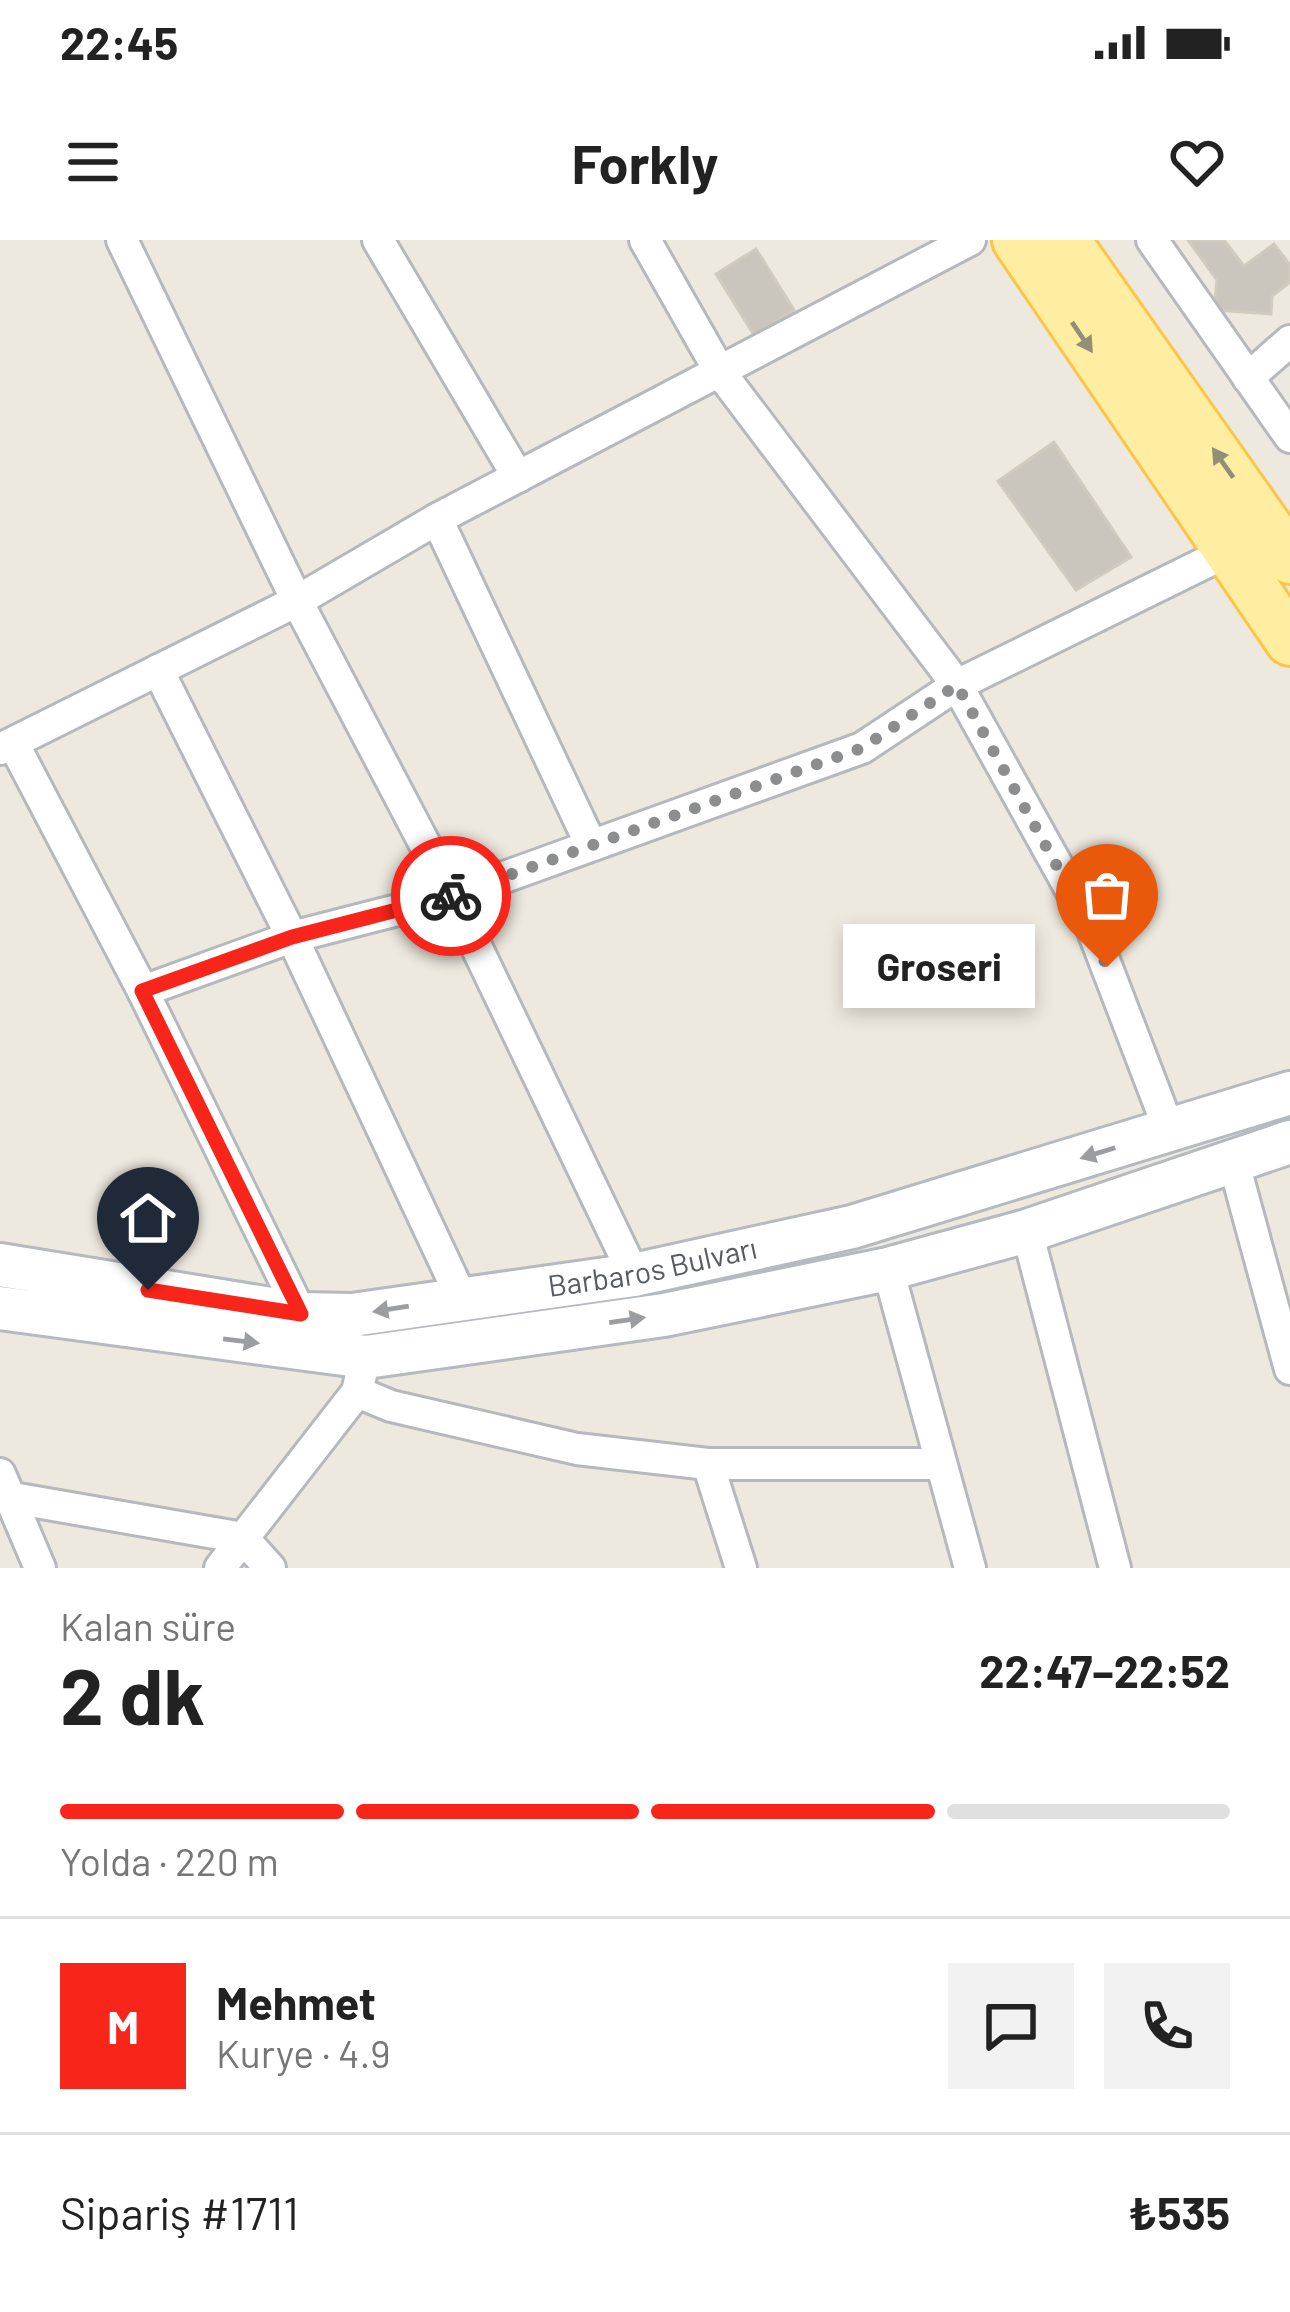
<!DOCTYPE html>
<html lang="tr">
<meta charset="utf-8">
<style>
:root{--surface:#fff;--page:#f2f2f2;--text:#222;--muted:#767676;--line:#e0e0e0;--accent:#f8251a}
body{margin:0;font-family:Barlow,sans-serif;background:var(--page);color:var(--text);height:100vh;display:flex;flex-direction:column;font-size:45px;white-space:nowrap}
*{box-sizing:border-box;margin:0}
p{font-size:39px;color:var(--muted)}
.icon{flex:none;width:66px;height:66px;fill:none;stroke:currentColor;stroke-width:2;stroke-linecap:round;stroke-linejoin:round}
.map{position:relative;height:1328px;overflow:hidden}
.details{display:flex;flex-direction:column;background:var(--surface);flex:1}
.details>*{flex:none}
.pin{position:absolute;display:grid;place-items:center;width:102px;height:102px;color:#fff;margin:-123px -51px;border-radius:50% 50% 50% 0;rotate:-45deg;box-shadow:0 0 12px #0007}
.pin .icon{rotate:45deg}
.courier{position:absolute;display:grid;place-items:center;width:120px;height:120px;margin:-60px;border:9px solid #f8251a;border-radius:50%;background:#fff;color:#222;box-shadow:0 3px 15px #0007}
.bubble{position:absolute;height:84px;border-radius:0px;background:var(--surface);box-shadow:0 6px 18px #0003;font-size:39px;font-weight:700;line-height:84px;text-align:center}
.overview em{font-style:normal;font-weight:700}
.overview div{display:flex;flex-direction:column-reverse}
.overview{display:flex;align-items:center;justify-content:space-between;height:204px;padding:0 60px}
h1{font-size:78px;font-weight:700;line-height:90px}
.bar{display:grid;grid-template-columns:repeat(4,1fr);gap:18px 12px;align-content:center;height:144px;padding:0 60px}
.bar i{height:15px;border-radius:9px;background:var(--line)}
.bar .selected{background:var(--accent)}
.bar p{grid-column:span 4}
.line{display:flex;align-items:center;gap:30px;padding:0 60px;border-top:3px solid var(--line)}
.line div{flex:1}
.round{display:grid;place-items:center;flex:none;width:126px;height:126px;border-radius:0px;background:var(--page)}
.status{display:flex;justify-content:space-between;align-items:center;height:84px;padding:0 60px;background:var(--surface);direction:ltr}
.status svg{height:33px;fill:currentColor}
header{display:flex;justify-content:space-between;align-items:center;height:156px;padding:0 60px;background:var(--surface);font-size:54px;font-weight:700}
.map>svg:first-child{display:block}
.building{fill:#cac6be;stroke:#d2cbbd;stroke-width:3}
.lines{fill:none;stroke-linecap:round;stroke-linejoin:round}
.street-casing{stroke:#b5b8bd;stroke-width:36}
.secondary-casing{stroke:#b5b9c0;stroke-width:48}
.primary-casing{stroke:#fdc547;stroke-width:54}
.street{stroke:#fff;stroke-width:30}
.secondary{stroke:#fff;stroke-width:42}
.primary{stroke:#ffeda2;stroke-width:48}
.oneway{fill:#928f78}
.oneway2{fill:#9b9da1}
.done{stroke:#8c8d8e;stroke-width:12;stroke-dasharray:0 21.6}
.route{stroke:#f8251a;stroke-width:15}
.labels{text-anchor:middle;stroke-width:12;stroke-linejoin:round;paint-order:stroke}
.street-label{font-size:30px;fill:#585c62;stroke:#fff}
</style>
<div class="status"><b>22:45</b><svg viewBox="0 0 49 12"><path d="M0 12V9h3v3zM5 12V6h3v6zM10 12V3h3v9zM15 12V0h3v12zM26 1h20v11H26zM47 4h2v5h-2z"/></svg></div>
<header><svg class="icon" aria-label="menu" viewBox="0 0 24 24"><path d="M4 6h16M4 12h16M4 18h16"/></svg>Forkly<svg class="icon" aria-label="heart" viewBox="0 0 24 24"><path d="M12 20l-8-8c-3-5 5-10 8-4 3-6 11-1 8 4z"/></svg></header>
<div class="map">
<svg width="1290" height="1328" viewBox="0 0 1290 1328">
<rect width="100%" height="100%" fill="#ede9df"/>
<!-- building -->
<g class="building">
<polygon points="1188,0 1224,0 1244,26 1274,4 1290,25 1290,42 1272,56 1271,74 1214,70 1217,40"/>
<polygon points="756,9 794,70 754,95 716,34"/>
<polygon points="1054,202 1131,317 1076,350 998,241"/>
</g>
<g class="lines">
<!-- street casing -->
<g class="street-casing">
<g id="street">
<polyline points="122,0 297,361 452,656 634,1035"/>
<polyline points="378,0 518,237"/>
<polyline points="645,0 720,132 957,445 1091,686 1170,892"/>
<polyline points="1152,0 1290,197"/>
<polyline points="1248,138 1290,101"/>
<polyline points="437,279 591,605"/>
<polyline points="158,430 292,697 462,1059"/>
<polyline points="13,503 143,751 301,1074"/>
<polyline points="0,509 297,361 437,279 970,0"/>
<polyline points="143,751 292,697 452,656 862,508 957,445 1227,312"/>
<polyline points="1233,920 1290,1129"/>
<polyline points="1027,991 1115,1328"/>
<polyline points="888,1029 970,1328"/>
<polyline points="357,1152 391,1166 577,1209 708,1224 941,1224"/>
<polyline points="708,1224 741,1328"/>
<polyline points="0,1234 40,1328"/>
<polyline points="7,1257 243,1298 270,1328"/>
<polyline points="220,1328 357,1152 361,1135"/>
</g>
</g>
<!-- secondary casing -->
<g class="secondary-casing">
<g id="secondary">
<path id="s1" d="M0,1025L301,1074L352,1075L634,1035L852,987L1290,853"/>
<polyline points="0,1068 366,1117 664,1075 888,1029 1027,991 1290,902"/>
</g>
</g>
<!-- primary casing -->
<g class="primary-casing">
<g id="primary">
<polyline points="1017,0 1290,401"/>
<polyline points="1065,0 1290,319"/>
</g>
</g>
<!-- street -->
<use href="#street" class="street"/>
<!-- secondary -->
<use href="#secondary" class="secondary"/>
<!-- primary -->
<use href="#primary" class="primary"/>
</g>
<!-- one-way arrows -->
<defs><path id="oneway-solid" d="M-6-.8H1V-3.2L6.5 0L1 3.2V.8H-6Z" transform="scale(3)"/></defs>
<g class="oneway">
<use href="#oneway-solid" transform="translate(1082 97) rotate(56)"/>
<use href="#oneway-solid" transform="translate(1223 223) rotate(-125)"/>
</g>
<g class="oneway2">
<use href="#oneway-solid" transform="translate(1098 913) rotate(163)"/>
<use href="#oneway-solid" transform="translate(391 1069) rotate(171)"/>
<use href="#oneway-solid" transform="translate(627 1080) rotate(-8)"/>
<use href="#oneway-solid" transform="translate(241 1101) rotate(7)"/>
</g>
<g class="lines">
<!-- done -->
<polyline class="done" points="451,656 862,508 957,445 1090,686 1107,727"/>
<!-- route -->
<polyline class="route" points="148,1050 301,1074 142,751 292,697 451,656"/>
</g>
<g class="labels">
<!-- street labels -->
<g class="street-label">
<text dy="10" stroke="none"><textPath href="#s1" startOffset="660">Barbaros Bulvarı</textPath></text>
</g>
</g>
</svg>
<div class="pin" style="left:1107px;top:727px;background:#ea580c"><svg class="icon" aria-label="bag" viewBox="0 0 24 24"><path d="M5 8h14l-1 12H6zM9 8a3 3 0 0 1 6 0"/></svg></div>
<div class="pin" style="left:148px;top:1050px;background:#1f2937"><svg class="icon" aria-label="home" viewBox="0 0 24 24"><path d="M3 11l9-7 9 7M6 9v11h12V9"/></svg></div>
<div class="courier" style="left:451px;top:656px"><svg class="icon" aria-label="bike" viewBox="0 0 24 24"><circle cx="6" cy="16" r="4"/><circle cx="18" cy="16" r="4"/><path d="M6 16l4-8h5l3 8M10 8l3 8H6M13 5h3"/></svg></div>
<div class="bubble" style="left:843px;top:684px;width:192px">Groseri</div>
</div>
<section class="details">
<div class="overview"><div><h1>2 dk</h1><p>Kalan süre</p></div><em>22:47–22:52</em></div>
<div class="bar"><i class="selected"></i><i class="selected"></i><i class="selected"></i><i></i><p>Yolda · 220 m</p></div>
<div class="line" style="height:216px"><b class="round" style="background:var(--accent);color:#fff">M</b><div><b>Mehmet</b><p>Kurye · 4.9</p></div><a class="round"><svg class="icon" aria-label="chat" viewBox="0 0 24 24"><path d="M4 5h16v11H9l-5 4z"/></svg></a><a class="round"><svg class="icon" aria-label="phone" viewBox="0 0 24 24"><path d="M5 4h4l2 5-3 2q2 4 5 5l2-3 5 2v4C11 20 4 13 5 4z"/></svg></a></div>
<div class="line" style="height:156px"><div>Sipariş #1711</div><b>₺535</b></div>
</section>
